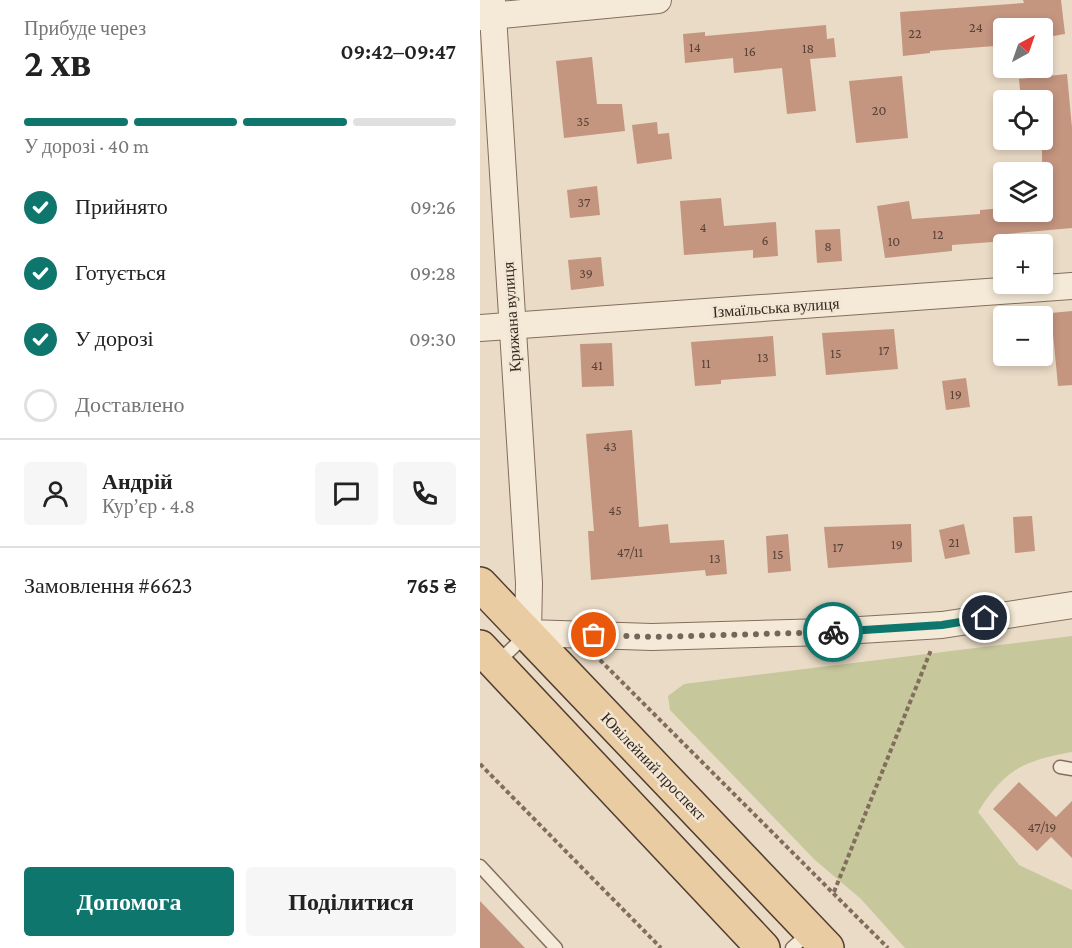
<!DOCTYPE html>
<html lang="uk">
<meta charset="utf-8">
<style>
:root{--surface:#fff;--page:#f6f6f6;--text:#222;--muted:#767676;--line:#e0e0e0;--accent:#0f766e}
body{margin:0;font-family:"Crimson Pro",serif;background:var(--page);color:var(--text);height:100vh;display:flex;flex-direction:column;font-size:22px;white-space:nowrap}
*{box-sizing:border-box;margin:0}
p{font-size:20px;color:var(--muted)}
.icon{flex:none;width:33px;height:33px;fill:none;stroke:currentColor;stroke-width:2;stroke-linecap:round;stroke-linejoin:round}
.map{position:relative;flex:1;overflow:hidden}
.side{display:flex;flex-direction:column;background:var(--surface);width:480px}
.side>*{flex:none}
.needle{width:39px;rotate:40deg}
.controls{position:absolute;left:513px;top:18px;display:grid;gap:12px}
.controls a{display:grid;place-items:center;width:60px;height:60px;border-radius:6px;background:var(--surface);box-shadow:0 3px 9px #0003;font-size:30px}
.pin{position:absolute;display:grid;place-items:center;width:51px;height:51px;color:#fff;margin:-26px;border:3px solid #fff;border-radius:50%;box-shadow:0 2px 6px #0007}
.courier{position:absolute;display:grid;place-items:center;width:60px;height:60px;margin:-30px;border:4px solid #0f766e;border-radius:50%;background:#fff;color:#222;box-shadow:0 2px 8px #0007}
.summary em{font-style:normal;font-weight:600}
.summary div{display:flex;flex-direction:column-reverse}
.summary{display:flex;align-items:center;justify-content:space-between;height:102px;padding:0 24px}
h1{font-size:39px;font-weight:600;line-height:45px}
.bar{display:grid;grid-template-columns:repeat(4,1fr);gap:9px 6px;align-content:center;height:72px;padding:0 24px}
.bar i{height:8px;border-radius:4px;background:var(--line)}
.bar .current{background:var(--accent)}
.bar p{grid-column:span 4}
.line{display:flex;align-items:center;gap:15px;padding:0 24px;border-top:2px solid var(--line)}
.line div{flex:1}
.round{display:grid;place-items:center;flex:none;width:63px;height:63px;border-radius:6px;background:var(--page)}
ol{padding:0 24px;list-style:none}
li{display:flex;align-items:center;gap:18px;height:66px}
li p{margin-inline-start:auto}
li .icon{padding:6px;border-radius:50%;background:var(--accent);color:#fff;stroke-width:4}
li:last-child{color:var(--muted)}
li i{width:33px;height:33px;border:3px solid var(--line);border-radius:50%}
.action{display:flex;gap:12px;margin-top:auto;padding:12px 24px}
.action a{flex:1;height:69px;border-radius:6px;background:var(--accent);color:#fff;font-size:24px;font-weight:600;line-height:69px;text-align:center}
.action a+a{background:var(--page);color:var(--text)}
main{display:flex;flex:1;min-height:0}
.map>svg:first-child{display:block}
.green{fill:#c6c79b}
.building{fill:#c4957f}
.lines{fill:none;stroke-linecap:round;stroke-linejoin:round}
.service-casing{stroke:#836e5d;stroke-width:15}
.minor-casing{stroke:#836e5d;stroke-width:28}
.primary-casing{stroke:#513d31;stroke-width:36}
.path{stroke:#836e5d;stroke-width:4;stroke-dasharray:4.5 3;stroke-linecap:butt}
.service{stroke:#f5ead8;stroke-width:12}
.minor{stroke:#f5ead8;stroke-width:26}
.primary{stroke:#e9cca1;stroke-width:33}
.done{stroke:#74675a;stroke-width:6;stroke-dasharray:0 10.8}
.route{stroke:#0f766e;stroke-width:8}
.labels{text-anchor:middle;stroke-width:5;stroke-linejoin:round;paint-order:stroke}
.number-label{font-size:14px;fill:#594338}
.street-label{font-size:16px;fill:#352820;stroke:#f2e6d4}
</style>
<main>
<section class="side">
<div class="summary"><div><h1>2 хв</h1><p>Прибуде через</p></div><em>09:42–09:47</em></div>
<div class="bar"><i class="current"></i><i class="current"></i><i class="current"></i><i></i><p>У дорозі · 40 m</p></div>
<ol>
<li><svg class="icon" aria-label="check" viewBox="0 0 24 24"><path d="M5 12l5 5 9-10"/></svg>Прийнято<p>09:26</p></li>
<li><svg class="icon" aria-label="check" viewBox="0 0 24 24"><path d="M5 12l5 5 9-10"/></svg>Готується<p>09:28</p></li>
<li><svg class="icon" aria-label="check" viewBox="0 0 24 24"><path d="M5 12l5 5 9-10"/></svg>У дорозі<p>09:30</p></li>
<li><i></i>Доставлено</li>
</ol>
<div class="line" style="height:108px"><a class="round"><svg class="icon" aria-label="person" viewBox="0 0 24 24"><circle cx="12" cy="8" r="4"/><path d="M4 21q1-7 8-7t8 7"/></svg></a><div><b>Андрій</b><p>Кур’єр · 4.8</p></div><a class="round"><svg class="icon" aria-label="chat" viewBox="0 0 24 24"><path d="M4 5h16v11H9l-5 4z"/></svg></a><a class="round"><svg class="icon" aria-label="phone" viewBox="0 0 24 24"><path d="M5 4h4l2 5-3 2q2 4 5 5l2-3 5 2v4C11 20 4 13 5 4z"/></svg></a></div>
<div class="line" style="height:78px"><div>Замовлення #6623</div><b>765 ₴</b></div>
<div class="action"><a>Допомога</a><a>Поділитися</a></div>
</section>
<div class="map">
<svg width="592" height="948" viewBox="0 0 592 948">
<rect width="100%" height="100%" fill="#eadbc6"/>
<!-- green -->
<path class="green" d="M592,636V752C543,761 525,769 498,812L539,865L592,890V948H425L381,899L335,860L190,710L188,696L204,684Z"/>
<!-- building -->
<g class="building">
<polygon points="543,0 581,0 585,34 562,38 562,28 514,28 515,46 450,51 450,53 423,56 420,12 544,3"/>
<polygon points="346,25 347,39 354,38 356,57 330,59 336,111 307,114 302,68 254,73 253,58 205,63 203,34 225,32 225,36"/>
<polygon points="112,57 117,104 142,104 145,131 84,138 76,61"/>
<polygon points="587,74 592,128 592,228 526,234 526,241 472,245 472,251 405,258 397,206 429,201 432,219 500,214 500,210 524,208 524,212 562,212 562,100 541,100 539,79"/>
<polygon points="422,76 428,138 376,143 369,81"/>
<polygon points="177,122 178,134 189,133 192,159 157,164 152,125"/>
<polygon points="117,186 120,215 90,218 87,190"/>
<polygon points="241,198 244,226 296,222 298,256 273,258 273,250 204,255 200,201"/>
<polygon points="360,229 362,261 337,263 335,230"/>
<polygon points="121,257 124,286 91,290 88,260"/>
<polygon points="592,311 592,385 578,386 571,313"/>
<polygon points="414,329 418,369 346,375 342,333"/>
<polygon points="293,336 296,376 241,380 241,384 215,386 211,342"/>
<polygon points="132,343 134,386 102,387 100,344"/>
<polygon points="486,378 490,407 466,410 462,381"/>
<polygon points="152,430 159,527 188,524 190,543 244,540 247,574 226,576 225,570 111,580 108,531 114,531 106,434"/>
<polygon points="552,516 555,551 535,553 533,517"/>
<polygon points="431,524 432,562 348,568 344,527"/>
<polygon points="484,524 490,554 465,559 459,530"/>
<polygon points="308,534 311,571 288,573 286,536"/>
<polygon points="539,782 576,817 592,801 592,858 571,837 557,851 513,809"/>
<polygon points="0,901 45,948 0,948"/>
</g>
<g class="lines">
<!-- service casing -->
<g class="service-casing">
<g id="service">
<polyline points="16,664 47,634"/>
<polyline points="580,767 592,769"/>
<polyline points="0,866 76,948"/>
<polyline points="312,948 331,931"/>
</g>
</g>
<!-- minor casing -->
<g class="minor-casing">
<g id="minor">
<polyline points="12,0 49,583 48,633 172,637 347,632 462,625 592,605"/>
<polyline points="0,17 178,0"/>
<polyline points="0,328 592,286"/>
</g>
</g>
<!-- primary casing -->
<g class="primary-casing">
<g id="primary">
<polyline points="0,584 347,948"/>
<polyline points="0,647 283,948"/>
</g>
</g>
<!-- path -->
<g class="path">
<polyline points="120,660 408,948"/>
<polyline points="0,764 181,948"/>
<polyline points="354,892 451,650"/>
</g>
<!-- service -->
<use href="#service" class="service"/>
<!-- minor -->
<use href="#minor" class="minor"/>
<!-- primary -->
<use href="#primary" class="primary"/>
</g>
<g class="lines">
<!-- done -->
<polyline class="done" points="114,635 172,637 353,632"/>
<!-- route -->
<polyline class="route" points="353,632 462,625 505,618"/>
</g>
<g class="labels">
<!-- number labels -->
<g class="number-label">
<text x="496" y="32">24</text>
<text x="435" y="38">22</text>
<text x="215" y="52">14</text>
<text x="328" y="53">18</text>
<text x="270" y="56">16</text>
<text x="399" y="115">20</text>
<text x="103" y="126">35</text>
<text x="104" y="207">37</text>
<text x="223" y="232">4</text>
<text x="458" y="239">12</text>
<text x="285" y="245">6</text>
<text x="414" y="246">10</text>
<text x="348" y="251">8</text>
<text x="106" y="278">39</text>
<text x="404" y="355">17</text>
<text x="356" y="358">15</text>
<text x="283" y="362">13</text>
<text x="226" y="368">11</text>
<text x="117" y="370">41</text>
<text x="476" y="399">19</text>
<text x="130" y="451">43</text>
<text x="135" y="515">45</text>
<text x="474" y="547">21</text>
<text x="417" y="549">19</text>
<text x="358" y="552">17</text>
<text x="150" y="557">47/11</text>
<text x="298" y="559">15</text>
<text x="235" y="563">13</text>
<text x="562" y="832">47/19</text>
</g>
<!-- street labels -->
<g class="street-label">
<text transform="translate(296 307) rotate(-4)" y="6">Ізмаїльська вулиця</text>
<text transform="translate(31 317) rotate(-94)" y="6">Крижана вулиця</text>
<text transform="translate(174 766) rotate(46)" y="6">Ювілейний проспект</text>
</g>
</g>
</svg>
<div class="controls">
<a><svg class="needle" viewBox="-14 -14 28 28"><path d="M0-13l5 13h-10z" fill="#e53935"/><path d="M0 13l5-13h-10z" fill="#767676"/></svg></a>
<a><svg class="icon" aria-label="locate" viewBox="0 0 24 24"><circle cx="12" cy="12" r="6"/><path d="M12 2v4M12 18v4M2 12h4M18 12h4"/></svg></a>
<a><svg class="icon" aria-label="layers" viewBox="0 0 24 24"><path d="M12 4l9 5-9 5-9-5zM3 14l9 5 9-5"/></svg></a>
<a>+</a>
<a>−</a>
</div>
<div class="pin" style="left:114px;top:635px;background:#ea580c"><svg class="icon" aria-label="bag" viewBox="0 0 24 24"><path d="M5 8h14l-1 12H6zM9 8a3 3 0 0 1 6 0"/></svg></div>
<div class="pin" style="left:505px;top:618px;background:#1f2937"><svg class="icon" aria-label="home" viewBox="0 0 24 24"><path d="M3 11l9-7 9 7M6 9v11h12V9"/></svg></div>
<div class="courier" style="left:353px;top:632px"><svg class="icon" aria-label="bike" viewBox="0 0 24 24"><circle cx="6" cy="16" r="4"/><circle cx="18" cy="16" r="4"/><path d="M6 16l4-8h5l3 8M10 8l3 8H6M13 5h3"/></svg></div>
</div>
</main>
